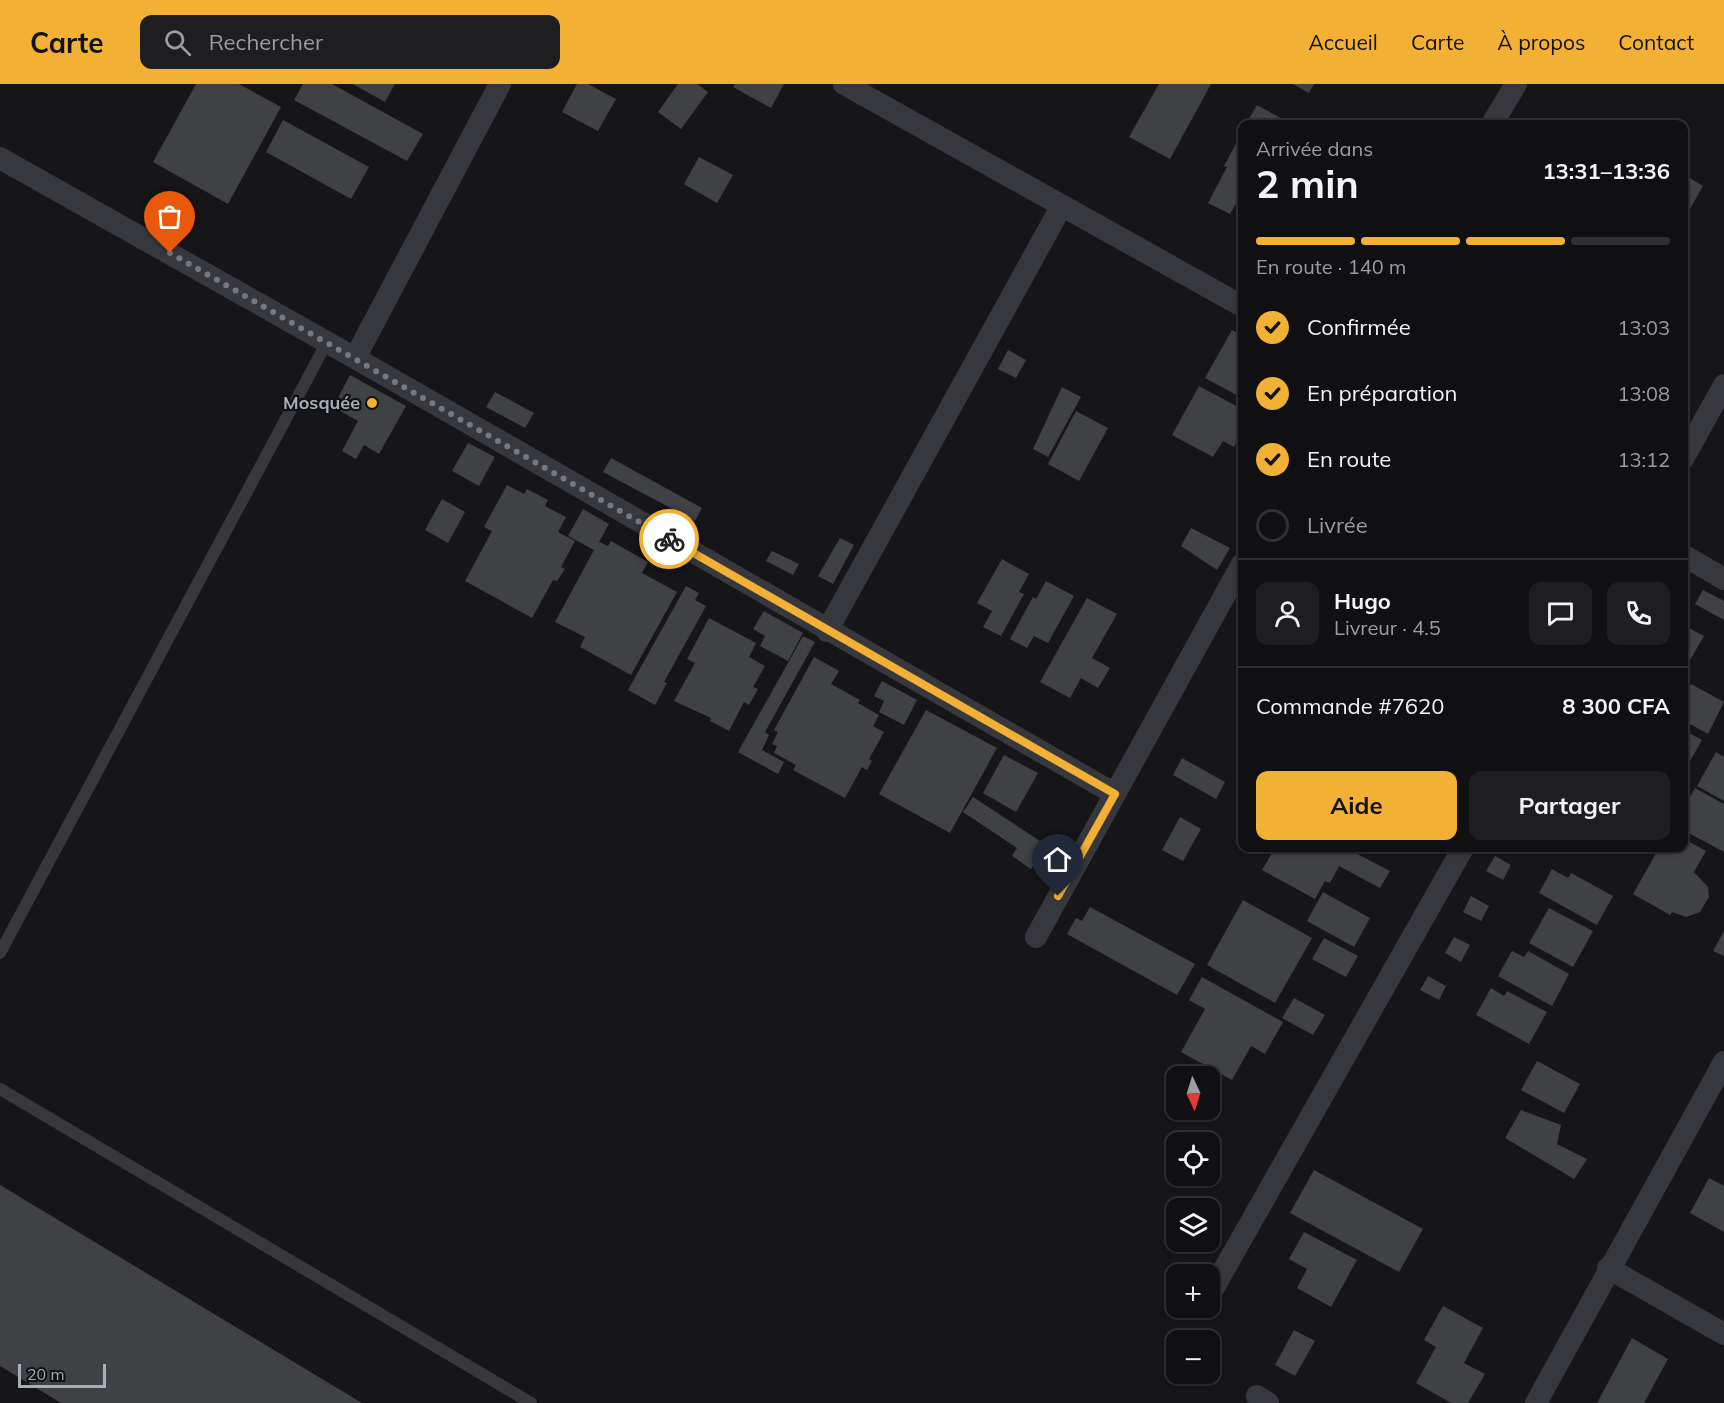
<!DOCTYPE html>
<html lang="fr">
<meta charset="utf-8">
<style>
:root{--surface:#101012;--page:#1e1e20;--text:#f1f3f6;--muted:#9c9d9f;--line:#303032;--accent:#f2b134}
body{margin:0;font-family:Mulish,sans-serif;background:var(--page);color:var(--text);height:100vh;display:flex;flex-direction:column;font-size:22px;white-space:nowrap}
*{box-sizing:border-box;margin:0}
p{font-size:20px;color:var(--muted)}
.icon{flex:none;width:33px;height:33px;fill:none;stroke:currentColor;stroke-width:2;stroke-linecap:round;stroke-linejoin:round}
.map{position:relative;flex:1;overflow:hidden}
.sheet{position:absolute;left:1238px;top:36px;width:450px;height:732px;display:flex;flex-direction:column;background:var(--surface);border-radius:12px;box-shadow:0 2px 4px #0004,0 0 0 2px var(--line)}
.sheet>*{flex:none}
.needle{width:39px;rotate:176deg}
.fabs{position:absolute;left:1166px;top:982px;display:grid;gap:12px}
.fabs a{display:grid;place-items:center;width:54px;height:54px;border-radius:12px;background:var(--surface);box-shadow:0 2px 4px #0004,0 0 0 2px var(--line);font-size:30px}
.scale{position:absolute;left:18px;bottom:15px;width:88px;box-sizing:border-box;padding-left:6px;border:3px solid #a8adb8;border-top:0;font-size:16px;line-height:21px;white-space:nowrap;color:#a8adb8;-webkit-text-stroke:4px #111113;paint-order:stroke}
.pin{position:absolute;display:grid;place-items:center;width:51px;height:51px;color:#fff;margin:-62px -26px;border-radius:50% 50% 50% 0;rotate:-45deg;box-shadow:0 0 6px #0007}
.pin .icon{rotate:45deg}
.courier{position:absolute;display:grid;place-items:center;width:60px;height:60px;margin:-30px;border:4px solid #f2b134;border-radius:50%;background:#fff;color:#222;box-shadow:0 2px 8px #0007}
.headline em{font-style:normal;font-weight:700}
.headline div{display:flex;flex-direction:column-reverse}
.headline{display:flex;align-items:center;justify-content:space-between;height:102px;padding:0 18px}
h1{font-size:39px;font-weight:700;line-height:45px}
.bar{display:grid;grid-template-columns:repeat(4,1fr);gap:9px 6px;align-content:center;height:72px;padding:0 18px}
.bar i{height:8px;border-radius:4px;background:var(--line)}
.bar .selected{background:var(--accent)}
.bar p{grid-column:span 4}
.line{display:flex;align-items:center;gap:15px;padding:0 18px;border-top:2px solid var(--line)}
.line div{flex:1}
.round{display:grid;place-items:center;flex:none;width:63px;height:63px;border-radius:12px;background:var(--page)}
ol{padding:0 18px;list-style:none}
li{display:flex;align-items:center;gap:18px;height:66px}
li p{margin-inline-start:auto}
li .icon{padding:6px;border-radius:50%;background:var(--accent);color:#111;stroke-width:4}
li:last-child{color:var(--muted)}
li i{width:33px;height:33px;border:3px solid var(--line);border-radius:50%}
.cta{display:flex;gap:12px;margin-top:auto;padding:12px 18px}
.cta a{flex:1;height:69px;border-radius:12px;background:var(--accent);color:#111;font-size:24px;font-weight:700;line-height:69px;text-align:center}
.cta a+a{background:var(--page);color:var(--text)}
header{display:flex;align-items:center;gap:36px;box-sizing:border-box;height:84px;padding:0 30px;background:var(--accent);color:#111}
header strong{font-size:28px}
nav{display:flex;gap:33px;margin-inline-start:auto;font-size:21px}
.search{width:420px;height:54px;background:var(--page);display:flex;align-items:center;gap:15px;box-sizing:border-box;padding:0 21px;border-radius:12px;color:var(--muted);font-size:22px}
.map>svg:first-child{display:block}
.building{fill:#404145}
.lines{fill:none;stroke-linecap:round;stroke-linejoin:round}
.lane{stroke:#37383d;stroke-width:12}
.street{stroke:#37383d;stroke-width:22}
.done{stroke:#757880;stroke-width:6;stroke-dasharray:0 10.8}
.route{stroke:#f2b134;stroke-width:8}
.poi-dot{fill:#f2b134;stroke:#111113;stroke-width:2}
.labels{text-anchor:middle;stroke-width:4.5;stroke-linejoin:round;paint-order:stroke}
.poi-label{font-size:18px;font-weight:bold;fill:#a8adb8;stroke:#111113;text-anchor:end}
</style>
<header>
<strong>Carte</strong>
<div class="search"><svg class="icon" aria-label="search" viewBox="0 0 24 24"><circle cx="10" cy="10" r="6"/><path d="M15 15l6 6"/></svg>Rechercher</div>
<nav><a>Accueil</a><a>Carte</a><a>À propos</a><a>Contact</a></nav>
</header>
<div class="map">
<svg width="1724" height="1319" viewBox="0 0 1724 1319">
<rect width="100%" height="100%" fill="#161618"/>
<!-- building -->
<g class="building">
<polygon points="196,0 239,0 281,23 228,120 153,78"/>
<polygon points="303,0 332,0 423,50 407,77 294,16"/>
<polygon points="353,0 395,0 385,18"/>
<polygon points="577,0 588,0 616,15 598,47 562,28"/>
<polygon points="678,0 697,0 708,8 681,45 658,28"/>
<polygon points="735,0 784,0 771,24 733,3"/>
<polygon points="1159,0 1211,0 1170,75 1129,53"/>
<polygon points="1293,0 1314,0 1309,9"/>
<polygon points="1257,21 1288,38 1287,40 1246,40"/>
<polygon points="283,36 369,83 351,115 266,68"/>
<polygon points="1242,49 1242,109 1230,130 1208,119 1227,83 1224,82"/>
<polygon points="699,73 733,91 717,119 684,100"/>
<polygon points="1683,90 1703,102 1683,137"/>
<polygon points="1232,246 1242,251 1242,314 1205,294"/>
<polygon points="1008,266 1026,276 1016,294 998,285"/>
<polygon points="350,291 406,322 379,370 364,361 356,375 342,367 358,337 333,323"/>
<polygon points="1199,302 1242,325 1237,341 1242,344 1242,348 1234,363 1223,357 1213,373 1172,351"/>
<polygon points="1062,303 1081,313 1048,373 1033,365"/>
<polygon points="495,308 534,329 525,344 486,323"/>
<polygon points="1076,327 1108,344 1079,397 1048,380"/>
<polygon points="468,359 495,373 479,402 452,387"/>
<polygon points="611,374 702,424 695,437 603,388"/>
<polygon points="507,401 524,410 527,405 548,416 545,422 566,433 558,448 575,457 561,483 565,485 557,497 553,496 532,534 465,497 492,447 484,443"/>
<polygon points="442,415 465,428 448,459 425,446"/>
<polygon points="583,425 609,440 599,458 608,462 611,457 648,478 642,489 677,508 631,591 580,563 585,553 555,538 594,466 568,452"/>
<polygon points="1191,444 1230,464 1217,486 1181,462"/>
<polygon points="840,454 854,461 833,500 818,492"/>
<polygon points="772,467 799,480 793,491 766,477"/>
<polygon points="1002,475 1029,490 1019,508 1024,510 1001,552 983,543 992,527 977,519"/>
<polygon points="1046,497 1074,512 1048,559 1034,552 1027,564 1010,555 1033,513 1036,515"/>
<polygon points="686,502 699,509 695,516 706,522 664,598 667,599 655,621 628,606"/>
<polygon points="1703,506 1724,517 1724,536 1695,520"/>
<polygon points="1087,514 1117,530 1092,574 1110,584 1098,604 1081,594 1070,614 1040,598"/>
<polygon points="764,527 803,549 788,577 760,562 765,552 753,545"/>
<polygon points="709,534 756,559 749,573 765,582 753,603 758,605 749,621 744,618 729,647 710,637 711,634 674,617 695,579 687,575"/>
<polygon points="1683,541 1704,552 1683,588"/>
<polygon points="803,552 815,558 765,648 769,651 762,666 784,678 778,690 738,668"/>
<polygon points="814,573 839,587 831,600 860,616 858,619 879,631 873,642 884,648 869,675 872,677 867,686 862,683 845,714 793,686 796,681 774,669 777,662 772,660 778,648 774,646"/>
<polygon points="882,597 917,616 904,641 879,628 884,617 874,612"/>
<polygon points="1691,600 1724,618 1708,650 1683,636 1683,615"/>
<polygon points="926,626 997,664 950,749 879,710"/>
<polygon points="1683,646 1702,656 1685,686 1683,685"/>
<polygon points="1716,668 1724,673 1724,717 1697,702"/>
<polygon points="1004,671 1038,689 1016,728 983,709"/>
<polygon points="1182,674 1225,698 1216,715 1173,691"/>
<polygon points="1695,704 1724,720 1724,768 1683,746 1683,725"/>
<polygon points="973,713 1046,761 1031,785 1012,772 1017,764 963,728"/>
<polygon points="1180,733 1201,745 1183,777 1162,766"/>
<polygon points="1686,756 1706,767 1694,788 1708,803 1709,813 1700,828 1686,833 1672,828 1670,831 1633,810 1659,764 1683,764"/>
<polygon points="1275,764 1346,764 1390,787 1380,804 1339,782 1330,799 1325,797 1315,815 1262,786"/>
<polygon points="1495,772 1511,781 1503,796 1486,787"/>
<polygon points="1552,785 1568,794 1571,789 1613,812 1597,841 1539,809"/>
<polygon points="1323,808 1370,834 1354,863 1307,837"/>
<polygon points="1471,812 1489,822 1481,837 1463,828"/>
<polygon points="1243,816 1312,854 1275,919 1207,881"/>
<polygon points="1090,823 1195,880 1177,911 1067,850 1076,834 1082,837"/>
<polygon points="1549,824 1593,847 1573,883 1529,859"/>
<polygon points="1724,847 1724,872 1713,867"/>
<polygon points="1454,853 1470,861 1461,878 1445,869"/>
<polygon points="1324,854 1358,872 1346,893 1312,875"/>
<polygon points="1512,867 1524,873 1528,867 1569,890 1552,922 1498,892"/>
<polygon points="1428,892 1446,902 1439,916 1420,906"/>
<polygon points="1202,893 1283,938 1265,970 1251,962 1232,996 1181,968 1205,925 1189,916"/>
<polygon points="1491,904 1504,912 1507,907 1547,928 1529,960 1476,931"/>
<polygon points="1294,914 1325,931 1313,951 1282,934"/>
<polygon points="1537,977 1580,1000 1564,1029 1521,1006"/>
<polygon points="1521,1026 1561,1041 1557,1060 1587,1075 1574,1095 1505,1054"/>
<polygon points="1314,1086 1423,1145 1399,1188 1290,1129"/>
<polygon points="1709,1094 1724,1102 1724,1148 1690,1129"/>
<polygon points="0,1101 362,1319 61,1319 0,1282"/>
<polygon points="1304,1148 1357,1176 1331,1223 1297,1204 1307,1185 1289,1175"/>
<polygon points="1443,1222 1483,1244 1464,1279 1485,1290 1468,1319 1451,1319 1416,1299 1436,1263 1424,1256"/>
<polygon points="1294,1246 1315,1257 1295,1292 1275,1281"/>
<polygon points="1632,1254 1668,1275 1644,1319 1597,1319"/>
</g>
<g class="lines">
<!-- lane -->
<g class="lane">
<polyline points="0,869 327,258"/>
<polyline points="0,1005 531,1319"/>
</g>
<!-- street -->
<g class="street">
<polyline points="844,0 1242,222"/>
<polyline points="1492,40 1516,0"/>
<polyline points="0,74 355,274 1115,710"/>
<polyline points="355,274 500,0"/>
<polyline points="1683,375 1724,301"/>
<polyline points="1683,471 1724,495"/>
<polyline points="827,547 1061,123"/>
<polyline points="1036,853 1242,480"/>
<polyline points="1608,1184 1724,1250"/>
<polyline points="1209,1212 1463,764"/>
<polyline points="1257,1312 1268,1319"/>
<polyline points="1536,1319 1724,978"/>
</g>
</g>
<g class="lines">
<!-- done -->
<polyline class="done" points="170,169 669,455"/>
<!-- route -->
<polyline class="route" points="669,455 1115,710 1058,812"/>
</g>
<!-- markers -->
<circle class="poi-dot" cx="372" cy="319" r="6"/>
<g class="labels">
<!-- poi labels -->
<g class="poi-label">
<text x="360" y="325">Mosquée</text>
</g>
</g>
</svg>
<div class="fabs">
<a><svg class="needle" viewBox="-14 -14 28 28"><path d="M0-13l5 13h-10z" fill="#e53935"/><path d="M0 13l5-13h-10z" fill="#9c9d9f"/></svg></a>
<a><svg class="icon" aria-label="locate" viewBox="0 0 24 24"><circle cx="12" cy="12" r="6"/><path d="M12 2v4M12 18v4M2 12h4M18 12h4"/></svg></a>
<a><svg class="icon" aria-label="layers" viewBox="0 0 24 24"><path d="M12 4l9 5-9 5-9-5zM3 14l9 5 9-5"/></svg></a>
<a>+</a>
<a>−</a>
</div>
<div class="scale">20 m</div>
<div class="pin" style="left:170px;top:169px;background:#ea580c"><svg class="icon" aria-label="bag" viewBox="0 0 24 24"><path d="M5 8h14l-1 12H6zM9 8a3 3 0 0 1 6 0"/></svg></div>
<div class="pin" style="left:1058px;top:812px;background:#1f2937"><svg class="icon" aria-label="home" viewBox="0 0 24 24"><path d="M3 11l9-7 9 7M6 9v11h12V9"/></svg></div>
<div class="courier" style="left:669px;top:455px"><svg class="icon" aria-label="bike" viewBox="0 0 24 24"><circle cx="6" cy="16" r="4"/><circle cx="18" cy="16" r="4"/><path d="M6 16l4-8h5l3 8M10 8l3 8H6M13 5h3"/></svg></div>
<section class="sheet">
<div class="headline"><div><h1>2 min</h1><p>Arrivée dans</p></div><em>13:31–13:36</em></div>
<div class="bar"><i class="selected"></i><i class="selected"></i><i class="selected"></i><i></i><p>En route · 140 m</p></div>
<ol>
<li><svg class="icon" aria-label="check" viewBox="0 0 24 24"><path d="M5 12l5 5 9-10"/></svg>Confirmée<p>13:03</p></li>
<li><svg class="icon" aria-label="check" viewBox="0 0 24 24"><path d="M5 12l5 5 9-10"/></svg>En préparation<p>13:08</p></li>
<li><svg class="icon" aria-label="check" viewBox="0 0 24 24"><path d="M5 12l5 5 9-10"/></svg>En route<p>13:12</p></li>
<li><i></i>Livrée</li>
</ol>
<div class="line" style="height:108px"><a class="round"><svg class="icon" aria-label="person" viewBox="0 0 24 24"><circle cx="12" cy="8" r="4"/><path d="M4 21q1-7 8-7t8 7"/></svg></a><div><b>Hugo</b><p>Livreur · 4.5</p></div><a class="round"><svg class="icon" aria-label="chat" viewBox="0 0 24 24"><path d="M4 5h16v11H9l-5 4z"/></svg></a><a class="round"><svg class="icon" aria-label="phone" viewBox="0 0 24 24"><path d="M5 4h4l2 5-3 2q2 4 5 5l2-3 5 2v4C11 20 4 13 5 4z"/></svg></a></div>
<div class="line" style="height:78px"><div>Commande #7620</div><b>8 300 CFA</b></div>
<div class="cta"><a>Aide</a><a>Partager</a></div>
</section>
</div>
